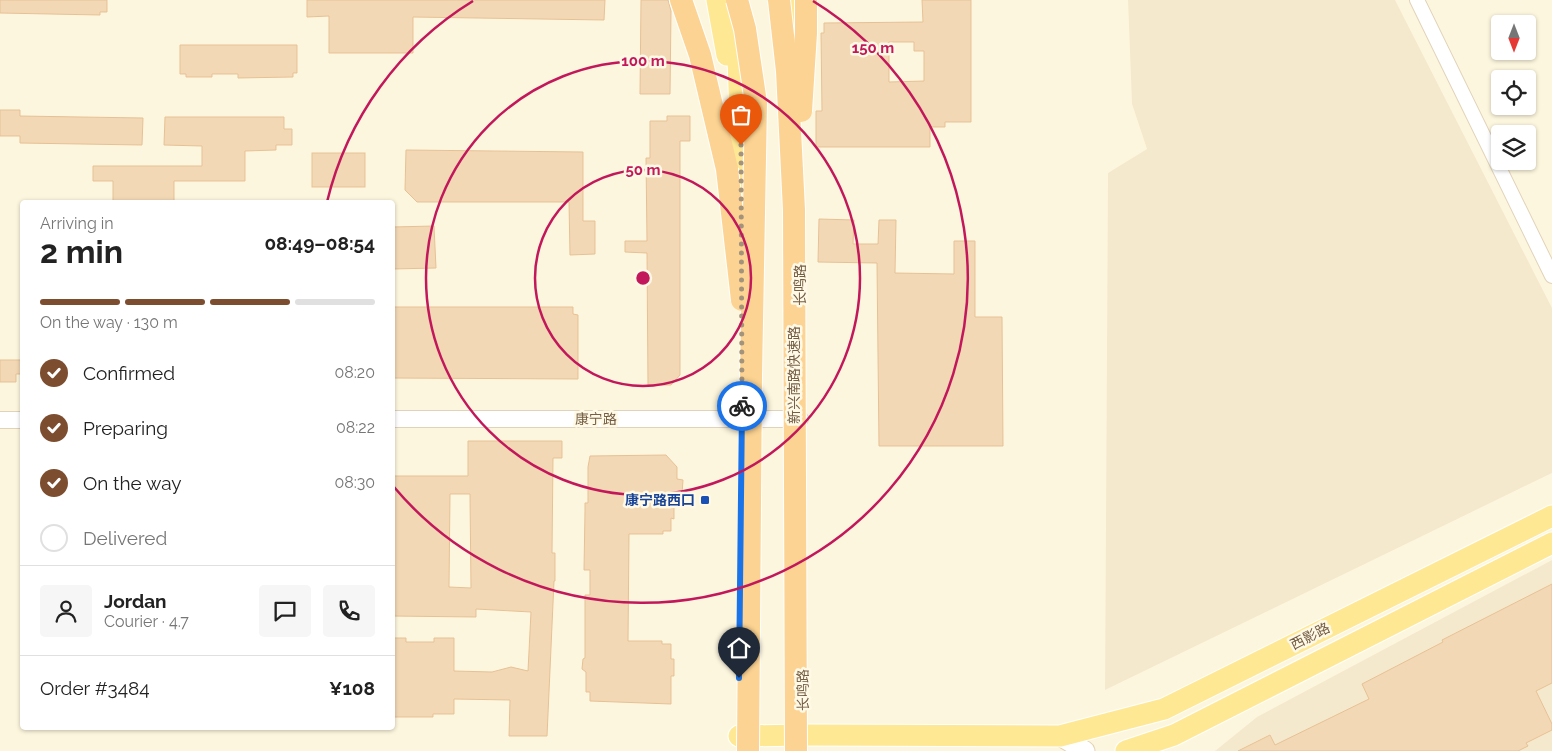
<!DOCTYPE html>
<meta charset="utf-8">
<style>
:root{--surface:#fff;--page:#f6f6f6;--text:#222;--muted:#767676;--line:#e0e0e0;--accent:#7d4d2f}
body{margin:0;font-family:Raleway,"Noto Sans SC",sans-serif;background:var(--page);color:var(--text);height:100vh;display:flex;flex-direction:column;font-size:19px;white-space:nowrap}
*{box-sizing:border-box;margin:0}
p{font-size:16px;color:var(--muted)}
.icon{flex:none;width:28px;height:28px;fill:none;stroke:currentColor;stroke-width:2;stroke-linecap:round;stroke-linejoin:round}
.map{position:relative;flex:1;overflow:hidden}
.side{position:absolute;left:20px;top:200px;width:375px;height:530px;display:flex;flex-direction:column;background:var(--surface);border-radius:5px;box-shadow:0 1px 4px #0004}
.side>*{flex:none}
.needle{width:32px;rotate:180deg}
.buttons{position:absolute;left:1491px;top:15px;display:grid;gap:10px}
.buttons a{display:grid;place-items:center;width:45px;height:45px;border-radius:5px;background:var(--surface);box-shadow:0 1px 4px #0004;font-size:25px}
.pin{position:absolute;display:grid;place-items:center;width:42px;height:42px;color:#fff;margin:-51px -21px;border-radius:50% 50% 50% 0;rotate:-45deg;box-shadow:0 0 5px #0007}
.pin .icon{rotate:45deg}
.courier{position:absolute;display:grid;place-items:center;width:50px;height:50px;margin:-25px;border:4px solid #1a73e8;border-radius:50%;background:#fff;color:#222;box-shadow:0 1px 6px #0007}
.headline em{font-style:normal;font-weight:700}
.headline div{display:flex;flex-direction:column-reverse}
.headline{display:flex;align-items:center;justify-content:space-between;height:85px;padding:0 20px}
h1{font-size:32px;font-weight:700;line-height:38px}
.bar{display:grid;grid-template-columns:repeat(4,1fr);gap:8px 5px;align-content:center;height:60px;padding:0 20px}
.bar i{height:6px;border-radius:4px;background:var(--line)}
.bar .on{background:var(--accent)}
.bar p{grid-column:span 4}
.line{display:flex;align-items:center;gap:12px;padding:0 20px;border-top:1px solid var(--line)}
.line div{flex:1}
.round{display:grid;place-items:center;flex:none;width:52px;height:52px;border-radius:5px;background:var(--page)}
ol{padding:0 20px;list-style:none}
li{display:flex;align-items:center;gap:15px;height:55px}
li p{margin-inline-start:auto}
li .icon{padding:5px;border-radius:50%;background:var(--accent);color:#fff;stroke-width:4}
li:last-child{color:var(--muted)}
li i{width:28px;height:28px;border:2px solid var(--line);border-radius:50%}
.map>svg:first-child{display:block}
.residential{fill:#f5e9cd}
.building{fill:#f3d8b5;stroke:#e7c195;fill-rule:evenodd}
.lines{fill:none;stroke-linecap:round;stroke-linejoin:round}
.minor-casing{stroke:#e1d3ba;stroke-width:16}
.tertiary-casing{stroke:#e1d3ba;stroke-width:18}
.secondary-casing{stroke:#e3d2b5;stroke-width:21}
.primary-casing{stroke:#fff;stroke-width:23}
.trunk-casing{stroke:#fff;stroke-width:24}
.minor{stroke:#fff;stroke-width:14}
.tertiary{stroke:#fff;stroke-width:16}
.secondary{stroke:#fff;stroke-width:19}
.primary{stroke:#ffe893;stroke-width:21}
.trunk{stroke:#fcd392;stroke-width:22}
.trunk-bridge-casing{stroke:#fff;stroke-width:24;stroke-linecap:butt}
.trunk-bridge{stroke:#fcd392;stroke-width:22}
.done{stroke:#a4937b;stroke-width:5;stroke-dasharray:0 9}
.route{stroke:#1a73e8;stroke-width:6}
.ring{fill:none;stroke:#c2185b;stroke-width:2.5}
.transit-dot{fill:#1a4fb4;stroke:#fff9e5;stroke-width:2}
.labels{text-anchor:middle;stroke-width:5;stroke-linejoin:round;paint-order:stroke}
.street-label{font-size:14px;fill:#745e46;stroke:#fff9e5}
.transit-label{font-size:14px;font-weight:bold;fill:#164399;stroke:#fff9e5;text-anchor:end}
.centre{fill:#c2185b;stroke:#fff9e5;stroke-width:2.5}
.ring-label{font-size:15px;text-anchor:middle;font-weight:bold;fill:#c2185b;stroke:#fff9e5;stroke-width:5;stroke-linejoin:round;paint-order:stroke}
</style>
<div class="map">
<svg width="1552" height="751" viewBox="0 0 1552 751">
<rect width="100%" height="100%" fill="#fdf6de"/>
<!-- residential -->
<g class="residential">
<polygon points="1128,0 1395,0 1552,308 1552,473 1105,690 1108,173 1147,149 1132,104"/>
<polygon points="1552,560 1552,751 1215,751 1257,717"/>
</g>
<!-- building -->
<g class="building">
<polygon points="0,0 107,0 107,12 100,12 100,15 0,13"/>
<polygon points="307,0 605,0 604,20 413,17 413,53 329,53 329,16 307,17"/>
<polygon points="641,0 668,0 671,11 670,94 640,94"/>
<path d="M922,0H971V122H945V127H930V147H816V111H822L821,33H824V23L923,22ZM889,42H914V51H924V81L889,82Z"/>
<polygon points="180,45 297,45 297,73 293,73 293,77 238,78 238,74 212,74 212,77 186,77 186,74 180,74"/>
<polygon points="0,110 20,110 20,116 143,118 142,145 20,143 20,136 0,136"/>
<polygon points="667,116 690,116 690,141 680,141 680,375 671,385 648,385 647,253 625,252 625,241 647,241 646,158 650,158 650,121 667,121"/>
<polygon points="165,117 284,117 284,129 292,129 292,145 276,145 276,150 245,151 245,181 174,181 174,202 113,202 113,181 93,181 93,166 202,166 202,146 164,145"/>
<polygon points="406,150 583,152 583,221 595,221 595,254 570,255 569,202 417,202 405,190"/>
<rect x="312" y="153" width="53" height="34"/>
<polygon points="819,219 854,220 853,244 878,244 879,220 896,220 895,273 954,274 954,241 975,241 975,317 1002,317 1003,446 879,446 877,263 818,262"/>
<polygon points="434,226 436,268 392,269 392,227"/>
<polygon points="392,307 573,307 573,314 578,315 578,379 392,378"/>
<polygon points="0,360 22,360 22,374 16,374 16,382 0,382"/>
<path d="M468,441H562V458H553L552,553H555V581H554L547,736H509L510,700L454,699V714H433V717H392V638H406V642H434V638H454V671L492,672L511,667L528,671L531,612L476,609V617L392,616V476H468ZM450,494H470L471,588L449,587Z"/>
<polygon points="666,455 677,467 677,479 683,480 682,494 674,494 674,519 671,518 671,531 663,531 663,534 629,534 628,641 662,641 662,644 671,644 671,659 674,659 674,676 671,676 671,704 590,701 590,692 586,692 586,672 582,669 583,659 585,658 585,595 590,595 590,570 584,570 585,511 585,503 588,503 588,467 590,456"/>
<polygon points="1552,584 1552,683 1536,691 1552,724 1552,730 1526,743 1528,746 1518,751 1238,751 1270,735 1275,745 1369,699 1362,684 1443,642 1442,640"/>
</g>
<g class="lines">
<!-- minor casing -->
<g class="minor-casing">
<polyline id="minor" points="1417,0 1552,276"/>
</g>
<!-- tertiary casing -->
<g class="tertiary-casing">
<g id="tertiary">
<polyline points="392,419 800,419"/>
<polyline points="0,420 22,420"/>
</g>
</g>
<!-- secondary casing -->
<g class="secondary-casing">
<polyline id="secondary" points="1060,736 1085,751"/>
</g>
<!-- primary casing -->
<g class="primary-casing">
<g id="primary">
<polyline points="717,0 727,55"/>
<polyline points="793,0 795,62"/>
<polyline points="737,29 741,145 741,226"/>
<polyline points="739,736 803,735 1060,736 1164,709 1552,516"/>
<polyline points="1126,751 1174,735 1552,543"/>
</g>
</g>
<!-- trunk casing -->
<g class="trunk-casing">
<polyline id="trunk" points="681,0 700,55 727,169"/>
</g>
<!-- minor -->
<use href="#minor" class="minor"/>
<!-- tertiary -->
<use href="#tertiary" class="tertiary"/>
<!-- secondary -->
<use href="#secondary" class="secondary"/>
<!-- primary -->
<use href="#primary" class="primary"/>
<!-- trunk -->
<use href="#trunk" class="trunk"/>
<!-- trunk-bridge casing -->
<g class="trunk-bridge-casing">
<g id="trunk-bridge">
<polyline points="737,0 745,29 756,103 751,376 748,751"/>
<polyline points="779,0 787,71 794,210 796,751"/>
<polyline points="801,111 806,33 806,0"/>
<polyline points="727,169 742,300"/>
</g>
</g>
<!-- trunk-bridge -->
<use href="#trunk-bridge" class="trunk-bridge"/>
</g>
<g class="lines">
<!-- done -->
<polyline class="done" points="741,145 742,406"/>
<!-- route -->
<polyline class="route" points="739,678 742,406"/>
</g>
<!-- distance rings -->
<g class="ring">
<circle cx="643" cy="278" r="108"/>
<circle cx="643" cy="278" r="217"/>
<path d="M327 202A325 325 0 0 1 473 1M813 1A325 325 0 1 1 394 487"/>
</g>
<!-- markers -->
<rect class="transit-dot" x="700" y="495" width="10" height="10" rx="2.5"/>
<g class="labels">
<!-- street labels -->
<g class="street-label">
<text transform="translate(800 285) rotate(-90)" y="5">长鸣路</text>
<text transform="translate(794 375) rotate(-90)" y="5">新兴南路快速路</text>
<text x="596" y="424">康宁路</text>
<text transform="translate(1310 636) rotate(-27)" y="5">西影路</text>
<text transform="translate(803 690) rotate(-91)" y="5">长鸣路</text>
</g>
<!-- transit labels -->
<g class="transit-label">
<text x="695" y="505">康宁路西口</text>
</g>
</g>
<circle cx="643" cy="278" r="8" class="centre"/>
<g class="ring-label">
<text x="873" y="53">150 m</text>
<text x="643" y="66">100 m</text>
<text x="643" y="175">50 m</text>
</g>
</svg>
<div class="buttons">
<a><svg class="needle" viewBox="-14 -14 28 28"><path d="M0-13l5 13h-10z" fill="#e53935"/><path d="M0 13l5-13h-10z" fill="#767676"/></svg></a>
<a><svg class="icon" aria-label="locate" viewBox="0 0 24 24"><circle cx="12" cy="12" r="6"/><path d="M12 2v4M12 18v4M2 12h4M18 12h4"/></svg></a>
<a><svg class="icon" aria-label="layers" viewBox="0 0 24 24"><path d="M12 4l9 5-9 5-9-5zM3 14l9 5 9-5"/></svg></a>
</div>
<div class="pin" style="left:741px;top:145px;background:#ea580c"><svg class="icon" aria-label="bag" viewBox="0 0 24 24"><path d="M5 8h14l-1 12H6zM9 8a3 3 0 0 1 6 0"/></svg></div>
<div class="pin" style="left:739px;top:678px;background:#1f2937"><svg class="icon" aria-label="home" viewBox="0 0 24 24"><path d="M3 11l9-7 9 7M6 9v11h12V9"/></svg></div>
<div class="courier" style="left:742px;top:406px"><svg class="icon" aria-label="bike" viewBox="0 0 24 24"><circle cx="6" cy="16" r="4"/><circle cx="18" cy="16" r="4"/><path d="M6 16l4-8h5l3 8M10 8l3 8H6M13 5h3"/></svg></div>
<section class="side">
<div class="headline"><div><h1>2 min</h1><p>Arriving in</p></div><em>08:49–08:54</em></div>
<div class="bar"><i class="on"></i><i class="on"></i><i class="on"></i><i></i><p>On the way · 130 m</p></div>
<ol>
<li><svg class="icon" aria-label="check" viewBox="0 0 24 24"><path d="M5 12l5 5 9-10"/></svg>Confirmed<p>08:20</p></li>
<li><svg class="icon" aria-label="check" viewBox="0 0 24 24"><path d="M5 12l5 5 9-10"/></svg>Preparing<p>08:22</p></li>
<li><svg class="icon" aria-label="check" viewBox="0 0 24 24"><path d="M5 12l5 5 9-10"/></svg>On the way<p>08:30</p></li>
<li><i></i>Delivered</li>
</ol>
<div class="line" style="height:90px"><a class="round"><svg class="icon" aria-label="person" viewBox="0 0 24 24"><circle cx="12" cy="8" r="4"/><path d="M4 21q1-7 8-7t8 7"/></svg></a><div><b>Jordan</b><p>Courier · 4.7</p></div><a class="round"><svg class="icon" aria-label="chat" viewBox="0 0 24 24"><path d="M4 5h16v11H9l-5 4z"/></svg></a><a class="round"><svg class="icon" aria-label="phone" viewBox="0 0 24 24"><path d="M5 4h4l2 5-3 2q2 4 5 5l2-3 5 2v4C11 20 4 13 5 4z"/></svg></a></div>
<div class="line" style="height:65px"><div>Order #3484</div><b>¥108</b></div>
</section>
</div>
